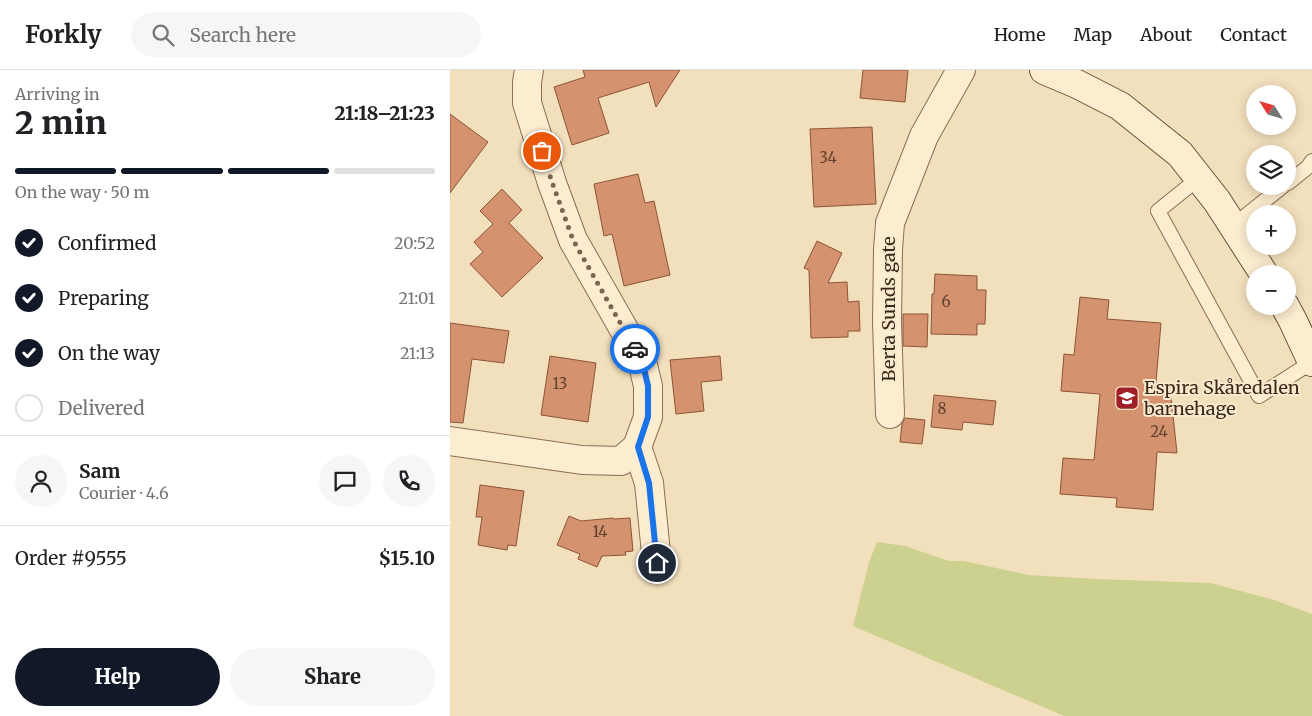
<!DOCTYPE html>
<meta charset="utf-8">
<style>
:root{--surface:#fff;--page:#f6f6f6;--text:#202124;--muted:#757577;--line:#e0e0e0;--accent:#111827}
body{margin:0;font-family:Merriweather,serif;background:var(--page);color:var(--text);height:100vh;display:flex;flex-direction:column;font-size:19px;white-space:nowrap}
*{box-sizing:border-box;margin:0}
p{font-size:16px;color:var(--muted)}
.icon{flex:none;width:28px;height:28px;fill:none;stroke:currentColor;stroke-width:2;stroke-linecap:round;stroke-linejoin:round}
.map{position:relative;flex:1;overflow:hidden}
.details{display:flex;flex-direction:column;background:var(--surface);width:450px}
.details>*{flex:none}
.needle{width:32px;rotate:307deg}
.fabs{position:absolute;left:796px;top:15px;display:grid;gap:10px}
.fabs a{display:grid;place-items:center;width:50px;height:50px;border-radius:50%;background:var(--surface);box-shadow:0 2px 12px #0003;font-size:25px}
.pin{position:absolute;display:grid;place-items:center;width:42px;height:42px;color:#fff;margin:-21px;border:2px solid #fff;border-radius:50%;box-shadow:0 1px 5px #0007}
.courier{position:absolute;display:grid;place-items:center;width:50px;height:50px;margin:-25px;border:4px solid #1a73e8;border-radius:50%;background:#fff;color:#222;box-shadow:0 1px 6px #0007}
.headline em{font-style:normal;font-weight:800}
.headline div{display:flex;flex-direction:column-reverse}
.headline{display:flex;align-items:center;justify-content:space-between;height:85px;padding:0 15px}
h1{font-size:32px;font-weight:800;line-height:38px}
.bar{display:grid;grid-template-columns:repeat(4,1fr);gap:8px 5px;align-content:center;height:60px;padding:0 15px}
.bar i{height:6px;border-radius:4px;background:var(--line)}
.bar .selected{background:var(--accent)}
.bar p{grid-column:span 4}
.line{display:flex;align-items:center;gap:12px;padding:0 15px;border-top:1px solid var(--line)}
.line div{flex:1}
.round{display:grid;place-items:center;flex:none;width:52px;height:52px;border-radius:26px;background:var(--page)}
ol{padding:0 15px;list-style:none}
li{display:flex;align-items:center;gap:15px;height:55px}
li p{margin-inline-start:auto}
li .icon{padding:5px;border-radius:50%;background:var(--accent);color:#fff;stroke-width:4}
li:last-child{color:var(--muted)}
li i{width:28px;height:28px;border:2px solid var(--line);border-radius:50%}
.action{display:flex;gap:10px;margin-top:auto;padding:10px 15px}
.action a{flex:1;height:58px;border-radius:30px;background:var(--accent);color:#fff;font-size:20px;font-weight:800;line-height:58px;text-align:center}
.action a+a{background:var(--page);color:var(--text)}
header{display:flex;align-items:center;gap:30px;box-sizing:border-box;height:70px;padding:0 25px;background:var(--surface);border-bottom:1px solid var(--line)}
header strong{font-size:24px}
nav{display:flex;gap:28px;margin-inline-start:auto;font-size:18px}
.search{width:350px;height:45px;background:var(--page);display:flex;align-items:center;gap:12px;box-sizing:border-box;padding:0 18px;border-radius:28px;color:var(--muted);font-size:19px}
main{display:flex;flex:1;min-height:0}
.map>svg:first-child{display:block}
.green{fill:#cdd18f}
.building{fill:#d4926e;stroke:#8d5437}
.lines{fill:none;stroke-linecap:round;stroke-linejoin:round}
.lane-casing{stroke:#8b6e54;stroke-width:16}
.street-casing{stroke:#8b6e54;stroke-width:30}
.secondary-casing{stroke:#6d4f37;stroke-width:30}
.lane{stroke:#fcecd0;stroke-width:14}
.street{stroke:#fcecd0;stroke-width:28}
.secondary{stroke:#fcecd0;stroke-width:28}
.done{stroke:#7a6753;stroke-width:5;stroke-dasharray:0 9}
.route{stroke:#1a73e8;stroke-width:6}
.labels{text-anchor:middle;stroke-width:4;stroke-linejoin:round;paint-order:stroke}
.number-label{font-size:15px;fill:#60422f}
.street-label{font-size:18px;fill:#39271a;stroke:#f9e9cc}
.poi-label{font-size:18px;fill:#39271a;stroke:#f9e9cc;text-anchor:start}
</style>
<header>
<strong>Forkly</strong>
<div class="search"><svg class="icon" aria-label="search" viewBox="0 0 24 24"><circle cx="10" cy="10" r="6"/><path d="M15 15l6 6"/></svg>Search here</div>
<nav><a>Home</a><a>Map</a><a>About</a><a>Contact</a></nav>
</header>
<main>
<section class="details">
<div class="headline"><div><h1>2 min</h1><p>Arriving in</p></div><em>21:18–21:23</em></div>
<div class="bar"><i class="selected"></i><i class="selected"></i><i class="selected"></i><i></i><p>On the way · 50 m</p></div>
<ol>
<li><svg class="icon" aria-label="check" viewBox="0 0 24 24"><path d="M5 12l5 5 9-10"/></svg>Confirmed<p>20:52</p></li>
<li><svg class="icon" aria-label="check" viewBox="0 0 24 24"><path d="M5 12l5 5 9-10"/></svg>Preparing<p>21:01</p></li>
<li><svg class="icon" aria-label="check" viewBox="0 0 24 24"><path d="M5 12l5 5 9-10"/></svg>On the way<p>21:13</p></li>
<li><i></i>Delivered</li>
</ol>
<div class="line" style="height:90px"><a class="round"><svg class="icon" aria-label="person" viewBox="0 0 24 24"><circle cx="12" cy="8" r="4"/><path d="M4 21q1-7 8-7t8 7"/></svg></a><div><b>Sam</b><p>Courier · 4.6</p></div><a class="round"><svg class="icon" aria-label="chat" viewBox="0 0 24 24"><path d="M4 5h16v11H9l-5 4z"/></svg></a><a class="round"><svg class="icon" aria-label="phone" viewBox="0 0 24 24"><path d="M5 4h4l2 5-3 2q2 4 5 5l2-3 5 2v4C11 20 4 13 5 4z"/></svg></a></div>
<div class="line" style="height:65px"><div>Order #9555</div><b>$15.10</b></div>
<div class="action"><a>Help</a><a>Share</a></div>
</section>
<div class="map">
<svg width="862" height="646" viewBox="0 0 862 646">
<rect width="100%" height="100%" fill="#f2dfbc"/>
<!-- green -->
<polygon class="green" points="427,472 455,476 499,491 514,491 579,505 645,509 761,513 824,530 862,544 862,646 614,646 403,556 419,492"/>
<!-- building -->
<g class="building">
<polygon points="133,0 230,0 206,37 199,12 148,28 159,63 122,75 104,17 135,7"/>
<polygon points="413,0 458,0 455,32 410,28"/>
<polygon points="0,44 38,72 0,123"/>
<polygon points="422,57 426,134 364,137 360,59"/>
<polygon points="188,104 195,133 204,131 220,205 174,216 162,164 154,166 144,114"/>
<polygon points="52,119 72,140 59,153 93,188 52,227 20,194 33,182 24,172 43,154 30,141"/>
<polygon points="367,171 392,183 378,213 397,212 398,232 409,231 410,261 398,261 398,267 361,268 359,200 354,198"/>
<polygon points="485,204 527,206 527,220 536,220 535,254 527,254 527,265 481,264 482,224 484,224"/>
<polygon points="630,227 659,230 657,249 711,253 705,324 721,326 727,383 707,382 703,440 666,437 667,428 610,424 613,388 644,390 650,324 611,321 614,284 624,285"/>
<polygon points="453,244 478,244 477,277 453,276"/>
<polygon points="0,253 59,261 54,293 22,289 13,353 0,352"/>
<polygon points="100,286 146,293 138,352 91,345"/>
<polygon points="270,286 272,310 251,312 254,341 226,344 220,290"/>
<polygon points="484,325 546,331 543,355 513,352 512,360 481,357"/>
<polygon points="455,348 475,350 472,374 450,372 452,354"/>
<polygon points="30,415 74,421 66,476 58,475 57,480 28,475 32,447 26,447"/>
<polygon points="119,446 131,451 163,448 164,449 180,448 183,481 175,482 176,485 152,486 147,497 128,489 130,484 107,475"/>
</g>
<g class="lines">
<!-- lane casing -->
<g class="lane-casing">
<g id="lane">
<polyline points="749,108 708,141 809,326 862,292"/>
<polyline points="838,113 858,97 862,91"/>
<polyline points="783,156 833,116"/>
</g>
</g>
<!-- street casing -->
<g class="street-casing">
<g id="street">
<polyline points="440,344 437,252 438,180 440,153 474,66 511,0"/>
<polyline points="0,371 132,390 171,391 187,377 198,347 198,316 192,291 123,170 102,113 77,33 77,12 79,0"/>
<polyline points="187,377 199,413 207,493"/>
</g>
</g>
<!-- secondary casing -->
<g class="secondary-casing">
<g id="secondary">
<polyline points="594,0 627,14 670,36 730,84 767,131 814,204"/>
<polyline points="835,236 843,251 862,292"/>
</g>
</g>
<!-- lane -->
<use href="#lane" class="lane"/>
<!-- street -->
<use href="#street" class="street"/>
<!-- secondary -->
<use href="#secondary" class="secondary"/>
</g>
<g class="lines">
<!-- done -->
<polyline class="done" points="92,81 102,112 123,170 185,279"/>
<!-- route -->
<polyline class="route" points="185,279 192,290 198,316 198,347 188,377 199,413 207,493"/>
</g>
<!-- icons -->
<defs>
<g id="school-square" transform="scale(1.25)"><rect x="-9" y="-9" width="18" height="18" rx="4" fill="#a01e26" stroke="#f9e9cc"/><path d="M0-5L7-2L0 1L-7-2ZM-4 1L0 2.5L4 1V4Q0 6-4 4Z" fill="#fff"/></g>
</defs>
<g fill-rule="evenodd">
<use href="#school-square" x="677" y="328"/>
</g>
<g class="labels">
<!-- number labels -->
<g class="number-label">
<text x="378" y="93">34</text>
<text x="496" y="237">6</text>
<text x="110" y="319">13</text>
<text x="492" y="344">8</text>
<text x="709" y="367">24</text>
<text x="150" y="467">14</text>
</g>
<!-- street labels -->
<g class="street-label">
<text transform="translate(439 239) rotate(-90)" y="6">Berta Sunds gate</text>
</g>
<!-- poi labels -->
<g class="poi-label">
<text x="694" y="324">Espira Skåredalen<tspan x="694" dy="21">barnehage</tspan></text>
</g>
</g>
</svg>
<div class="fabs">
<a><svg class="needle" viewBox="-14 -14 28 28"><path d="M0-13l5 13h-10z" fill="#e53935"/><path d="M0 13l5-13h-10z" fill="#757577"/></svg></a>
<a><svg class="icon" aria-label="layers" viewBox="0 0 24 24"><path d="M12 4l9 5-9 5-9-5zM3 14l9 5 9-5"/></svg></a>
<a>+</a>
<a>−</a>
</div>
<div class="pin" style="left:92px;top:81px;background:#ea580c"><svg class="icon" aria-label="bag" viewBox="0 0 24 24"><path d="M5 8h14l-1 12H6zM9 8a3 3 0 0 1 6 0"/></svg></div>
<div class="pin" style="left:207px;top:493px;background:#1f2937"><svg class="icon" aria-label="home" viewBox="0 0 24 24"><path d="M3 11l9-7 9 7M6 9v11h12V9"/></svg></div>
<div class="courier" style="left:185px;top:279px"><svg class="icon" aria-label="car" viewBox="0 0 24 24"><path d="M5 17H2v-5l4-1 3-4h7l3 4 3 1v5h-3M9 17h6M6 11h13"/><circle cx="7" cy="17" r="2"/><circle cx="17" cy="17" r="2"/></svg></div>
</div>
</main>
